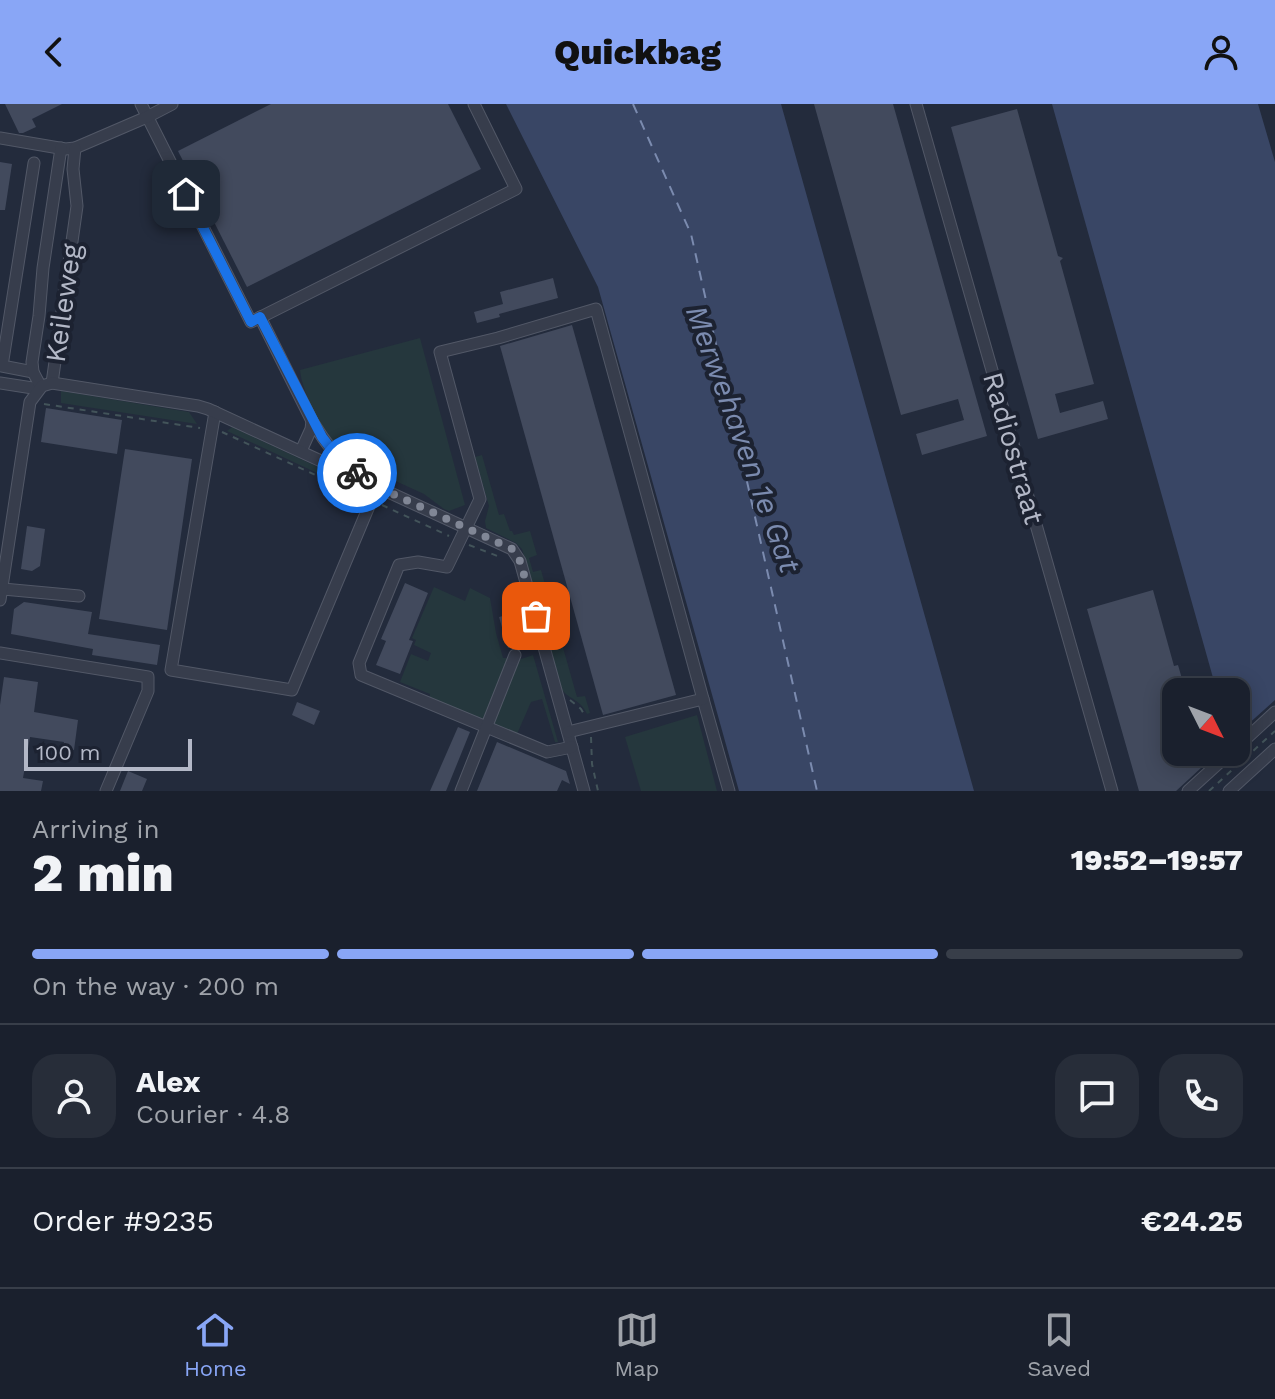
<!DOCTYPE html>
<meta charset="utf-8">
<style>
:root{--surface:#1a202d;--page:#272d39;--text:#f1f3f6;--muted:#9fa3aa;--line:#383e49;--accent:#89a6f6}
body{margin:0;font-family:"Work Sans",sans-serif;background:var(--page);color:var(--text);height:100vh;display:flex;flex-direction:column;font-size:30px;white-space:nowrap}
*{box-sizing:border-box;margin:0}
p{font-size:26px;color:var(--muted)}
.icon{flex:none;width:44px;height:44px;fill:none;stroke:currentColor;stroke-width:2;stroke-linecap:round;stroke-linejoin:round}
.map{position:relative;height:687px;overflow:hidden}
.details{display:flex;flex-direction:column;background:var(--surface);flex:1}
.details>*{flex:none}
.needle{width:52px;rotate:132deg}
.buttons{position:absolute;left:1162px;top:574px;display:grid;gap:16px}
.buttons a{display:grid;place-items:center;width:88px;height:88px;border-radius:16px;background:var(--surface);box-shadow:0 4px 20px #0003,0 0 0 2px var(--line);font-size:40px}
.scale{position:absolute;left:24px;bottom:20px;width:168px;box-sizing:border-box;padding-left:8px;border:4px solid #b3b8c7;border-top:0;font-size:22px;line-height:28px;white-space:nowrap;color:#b3b8c7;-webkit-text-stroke:6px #1c2231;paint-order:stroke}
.pin{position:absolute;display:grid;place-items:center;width:68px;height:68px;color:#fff;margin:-34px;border-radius:16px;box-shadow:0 4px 12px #0006}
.courier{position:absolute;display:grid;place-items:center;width:80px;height:80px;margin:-40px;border:6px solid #1a73e8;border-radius:50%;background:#fff;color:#222;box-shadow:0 2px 10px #0007}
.head em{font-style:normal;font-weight:800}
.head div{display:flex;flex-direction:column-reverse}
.head{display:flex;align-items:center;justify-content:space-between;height:136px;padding:0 32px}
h1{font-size:52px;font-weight:800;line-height:60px}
.bar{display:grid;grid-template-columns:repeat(4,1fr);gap:12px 8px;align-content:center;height:96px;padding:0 32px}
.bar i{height:10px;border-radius:6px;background:var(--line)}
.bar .current{background:var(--accent)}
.bar p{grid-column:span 4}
.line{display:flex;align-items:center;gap:20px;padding:0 32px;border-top:2px solid var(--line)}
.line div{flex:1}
.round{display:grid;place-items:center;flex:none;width:84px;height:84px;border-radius:24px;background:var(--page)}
header{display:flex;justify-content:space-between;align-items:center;height:104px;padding:0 32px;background:var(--accent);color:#111;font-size:36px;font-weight:800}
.dock{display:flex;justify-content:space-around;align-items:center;height:112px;border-top:2px solid var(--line);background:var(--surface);font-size:22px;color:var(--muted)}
.dock a{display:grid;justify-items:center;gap:4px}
.dock .current{color:var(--accent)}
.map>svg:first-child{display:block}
.green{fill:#25373d}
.water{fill:#394665}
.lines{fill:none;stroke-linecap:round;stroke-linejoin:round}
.ferry{stroke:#7b8baf;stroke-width:2;stroke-dasharray:10 8;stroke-linecap:butt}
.building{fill:#424a5d}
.minor-casing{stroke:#525867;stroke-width:13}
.path{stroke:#43545a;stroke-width:2;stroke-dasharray:6 6;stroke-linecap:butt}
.minor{stroke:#373d4c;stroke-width:11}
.done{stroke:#818796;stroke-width:8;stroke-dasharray:0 14.4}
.route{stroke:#1a73e8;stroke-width:10}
.labels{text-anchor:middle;stroke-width:8;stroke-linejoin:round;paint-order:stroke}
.street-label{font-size:28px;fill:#b3b8c7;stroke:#1c2231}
.water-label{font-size:30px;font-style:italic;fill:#7b8baf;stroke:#1c2231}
</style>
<header><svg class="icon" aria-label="back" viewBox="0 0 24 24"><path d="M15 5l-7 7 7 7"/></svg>Quickbag<svg class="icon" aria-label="person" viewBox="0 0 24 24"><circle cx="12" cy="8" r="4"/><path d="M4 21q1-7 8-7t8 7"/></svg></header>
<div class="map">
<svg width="1275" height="687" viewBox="0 0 1275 687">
<rect width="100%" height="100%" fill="#232b3c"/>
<!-- green -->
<g class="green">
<path d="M420,234L465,401L449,407L444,405L424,390L354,358C331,343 302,292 300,266Z"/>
<polygon points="61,287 189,308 197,320 61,299"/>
<polygon points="232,323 361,383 364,391 227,327"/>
<path d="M482,351L499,411L504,410L510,427H512L514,431L530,427L537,451L529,454L533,468L541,466L577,593L585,592L590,609L587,610C580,595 570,596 562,586L522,445L516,439L486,424L485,417L489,402L475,353Z"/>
<polygon points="434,483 465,497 470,484 490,494 496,529 503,554 508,554 483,616 430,594 430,590 400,578 411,550 428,557 431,549 414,541 416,536 412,534"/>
<polygon points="533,551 558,638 555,638 542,595 531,598 517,630 492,620 518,556"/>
<polygon points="697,611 717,687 641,687 625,633"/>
</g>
<!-- water -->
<g class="water">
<polygon points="506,0 781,0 974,687 739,687 598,183"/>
<polygon points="1052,0 1258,0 1275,58 1275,596 1236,631 1236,588 1217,588"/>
</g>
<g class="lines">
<!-- ferry -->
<polyline class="ferry" points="633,0 691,130 817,687"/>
</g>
<!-- building -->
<g class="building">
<polygon points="5,0 62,0 32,15 36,23 23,29 19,29"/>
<polygon points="271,0 448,0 481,65 247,183 178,47"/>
<polygon points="814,0 893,0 987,332 922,351 916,330 964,316 958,295 901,311"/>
<polygon points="1017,5 1058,152 1063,154 1060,157 1094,280 1055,290 1060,309 1103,297 1108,315 1038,335 951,23"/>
<polygon points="0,58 12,60 5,106 0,106"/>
<polygon points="553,174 558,194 499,210 500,213 477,219 474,208 503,200 500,188"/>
<polygon points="572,221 676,591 603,611 500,242"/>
<polygon points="46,304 122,316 117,350 41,338"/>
<polygon points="125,345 192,355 167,526 99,515"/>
<polygon points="27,422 45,425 40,462 32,467 21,465"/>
<polygon points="405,479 428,489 409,536 413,537 400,570 376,561 386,537 381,535"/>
<polygon points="1153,486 1174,562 1178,561 1185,585 1176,588 1176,648 1198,648 1202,663 1176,687 1139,687 1087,505"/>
<polygon points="24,498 92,508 88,530 160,541 157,561 92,551 93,545 11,530 14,505"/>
<polygon points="515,509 523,540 508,544 499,513"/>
<polygon points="4,573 38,578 34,608 78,616 74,646 63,644 64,638 30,633 23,674 43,677 41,687 0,687 0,601"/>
<polygon points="297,598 320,607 314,621 292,611"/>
<polygon points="458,623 470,628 446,687 430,687"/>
<polygon points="497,638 566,667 570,680 562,676 557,687 477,687"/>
<polygon points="128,667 147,675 142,687 120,687"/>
</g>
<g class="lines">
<!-- minor casing -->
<g class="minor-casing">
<g id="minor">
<polyline points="141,0 251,218 516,85 474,0"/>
<polyline points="916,0 1112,687"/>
<polyline points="0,34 65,45 75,44 147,13 172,0"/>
<polyline points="260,213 312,317"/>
<polyline points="33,268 2,262 34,59"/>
<polyline points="0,279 39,285"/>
<polyline points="52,279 77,102 73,65 75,44"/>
<polyline points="41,283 33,268 32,258 39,212 43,164 61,44"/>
<polyline points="215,308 171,566 292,586 377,383"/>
<polyline points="301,347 311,325 312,317 323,334 335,350 360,372"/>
<polyline points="3,485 79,492"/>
<polyline points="0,496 30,298 42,282 52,279 198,302 208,305 512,445 520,457 584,687"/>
<polyline points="0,549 148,573 148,587 106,687"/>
<polyline points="703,595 729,687"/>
<polyline points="568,628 703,595 596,205 498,234 440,248 480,395 447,463 418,458 399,461 359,559 361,571 547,648 572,643"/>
<polyline points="1236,644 1275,608"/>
<polyline points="461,687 515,551"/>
<polyline points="1188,687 1231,648"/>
<polyline points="1229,687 1275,645"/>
</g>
</g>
<!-- path -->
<g class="path">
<polyline points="44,300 200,324"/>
<polyline points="222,328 361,392"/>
<polyline points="382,401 449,432"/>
<polyline points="469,441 500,453"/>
<polyline points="570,596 581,605 585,612"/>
<polyline points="591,633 592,660 598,687"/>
<polyline points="1209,687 1275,627"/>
</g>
<!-- minor -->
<use href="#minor" class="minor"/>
</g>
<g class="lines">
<!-- done -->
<polyline class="done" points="357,369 367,378 512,445 520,457 536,512"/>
<!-- route -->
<polyline class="route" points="186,90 251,218 260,213 322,333 335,350 357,369"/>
</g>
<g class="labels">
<!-- street labels -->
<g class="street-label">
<text transform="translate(63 199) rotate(-82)" y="10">Keileweg</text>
<text transform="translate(1014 344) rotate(74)" y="10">Radiostraat</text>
</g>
<!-- water labels -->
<g class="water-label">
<text transform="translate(743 335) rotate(70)" y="10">Merwehaven 1e Gat</text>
</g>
</g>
</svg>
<div class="buttons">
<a><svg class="needle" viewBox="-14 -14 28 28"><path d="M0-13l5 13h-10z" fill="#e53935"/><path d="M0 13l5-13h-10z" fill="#9fa3aa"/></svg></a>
</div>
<div class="scale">100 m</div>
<div class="pin" style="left:536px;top:512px;background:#ea580c"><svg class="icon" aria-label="bag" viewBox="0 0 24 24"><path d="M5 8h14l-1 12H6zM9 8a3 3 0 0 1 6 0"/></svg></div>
<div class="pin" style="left:186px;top:90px;background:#1f2937"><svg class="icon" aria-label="home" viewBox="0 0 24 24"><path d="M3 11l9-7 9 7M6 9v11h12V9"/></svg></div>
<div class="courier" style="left:357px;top:369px"><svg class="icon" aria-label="bike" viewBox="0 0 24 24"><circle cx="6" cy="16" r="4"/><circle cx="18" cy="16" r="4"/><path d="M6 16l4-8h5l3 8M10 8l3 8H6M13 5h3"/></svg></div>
</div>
<section class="details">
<div class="head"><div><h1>2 min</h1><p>Arriving in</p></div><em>19:52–19:57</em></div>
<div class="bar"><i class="current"></i><i class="current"></i><i class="current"></i><i></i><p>On the way · 200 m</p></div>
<div class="line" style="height:144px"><a class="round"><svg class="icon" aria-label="person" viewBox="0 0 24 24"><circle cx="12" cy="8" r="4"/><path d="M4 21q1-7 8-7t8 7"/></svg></a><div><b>Alex</b><p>Courier · 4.8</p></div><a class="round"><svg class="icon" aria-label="chat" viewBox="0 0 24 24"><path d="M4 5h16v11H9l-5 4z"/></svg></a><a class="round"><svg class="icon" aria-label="phone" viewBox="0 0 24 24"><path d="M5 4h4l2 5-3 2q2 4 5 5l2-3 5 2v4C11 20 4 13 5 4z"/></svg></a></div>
<div class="line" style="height:104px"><div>Order #9235</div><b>€24.25</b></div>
</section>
<nav class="dock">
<a class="current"><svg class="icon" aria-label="home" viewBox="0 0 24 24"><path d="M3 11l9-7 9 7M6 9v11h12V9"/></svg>Home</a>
<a><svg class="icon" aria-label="map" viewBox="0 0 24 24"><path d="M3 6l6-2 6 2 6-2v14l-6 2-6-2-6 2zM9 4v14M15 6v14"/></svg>Map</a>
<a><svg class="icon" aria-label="saved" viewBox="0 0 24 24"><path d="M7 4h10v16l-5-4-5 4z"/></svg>Saved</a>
</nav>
